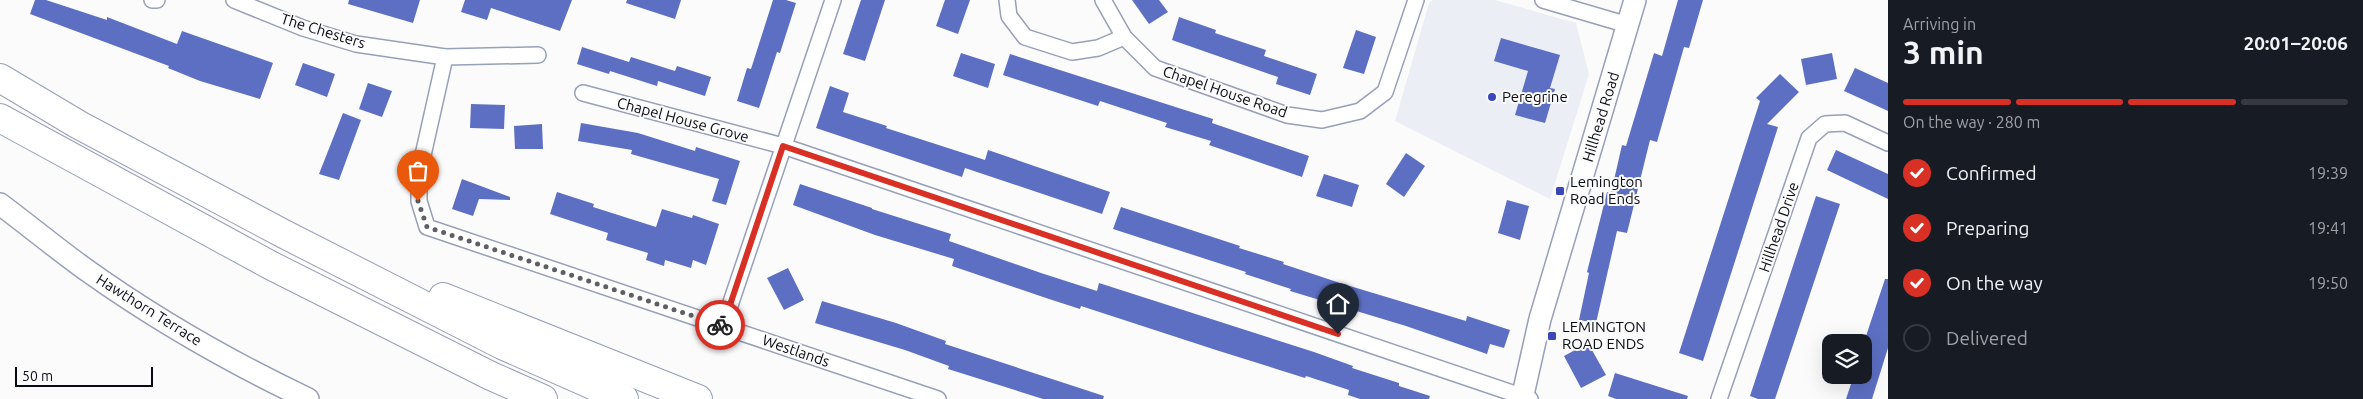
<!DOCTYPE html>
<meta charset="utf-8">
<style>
:root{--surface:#171b24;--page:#242831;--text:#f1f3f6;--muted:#9ea1a6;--line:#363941;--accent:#d93025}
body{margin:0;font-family:Ubuntu,sans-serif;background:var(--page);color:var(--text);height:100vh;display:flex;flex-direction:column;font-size:19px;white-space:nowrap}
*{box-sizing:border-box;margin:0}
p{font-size:16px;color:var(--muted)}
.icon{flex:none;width:28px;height:28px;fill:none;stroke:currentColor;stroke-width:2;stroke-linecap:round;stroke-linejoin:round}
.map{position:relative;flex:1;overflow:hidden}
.side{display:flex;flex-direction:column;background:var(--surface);width:475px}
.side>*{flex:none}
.controls{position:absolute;left:1822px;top:334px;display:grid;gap:10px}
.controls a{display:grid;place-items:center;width:50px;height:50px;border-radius:10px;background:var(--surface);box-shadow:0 5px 20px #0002;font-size:25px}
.scale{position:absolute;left:15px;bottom:12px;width:138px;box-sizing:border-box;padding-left:5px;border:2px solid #090b14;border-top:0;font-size:14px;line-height:18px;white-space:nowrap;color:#090b14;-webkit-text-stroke:4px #fbfbfb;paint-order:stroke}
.pin{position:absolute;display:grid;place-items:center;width:42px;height:42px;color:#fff;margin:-51px -21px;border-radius:50% 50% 50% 0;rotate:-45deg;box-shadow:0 0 5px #0007}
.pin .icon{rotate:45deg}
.courier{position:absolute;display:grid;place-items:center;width:50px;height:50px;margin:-25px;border:4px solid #d93025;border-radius:50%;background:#fff;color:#222;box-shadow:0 1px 6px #0007}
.head em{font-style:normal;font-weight:700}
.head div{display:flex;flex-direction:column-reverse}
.head{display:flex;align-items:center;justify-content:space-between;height:85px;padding:0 15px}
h1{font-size:32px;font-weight:700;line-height:38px}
.bar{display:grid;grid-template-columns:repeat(4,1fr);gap:8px 5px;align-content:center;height:60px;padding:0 15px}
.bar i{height:6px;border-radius:4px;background:var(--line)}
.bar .active{background:var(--accent)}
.bar p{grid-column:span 4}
ol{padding:0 15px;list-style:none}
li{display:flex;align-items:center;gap:15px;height:55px}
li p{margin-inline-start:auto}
li .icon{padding:5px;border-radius:50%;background:var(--accent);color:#fff;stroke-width:4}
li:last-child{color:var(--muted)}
li i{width:28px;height:28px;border:2px solid var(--line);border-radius:50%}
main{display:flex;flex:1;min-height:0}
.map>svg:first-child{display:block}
.built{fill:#eceef5}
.building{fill:#5c6fc2}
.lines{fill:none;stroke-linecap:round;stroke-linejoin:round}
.street-casing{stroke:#979fb9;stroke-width:18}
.secondary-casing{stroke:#979fb9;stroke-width:24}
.highway-casing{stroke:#979fb9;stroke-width:30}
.street{stroke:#fff;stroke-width:15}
.secondary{stroke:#fff;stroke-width:21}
.highway{stroke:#fff;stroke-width:28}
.done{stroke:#5e5f65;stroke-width:5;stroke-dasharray:0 9}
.route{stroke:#d93025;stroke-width:6}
.poi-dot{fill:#3947ba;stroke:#fbfbfb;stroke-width:2}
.labels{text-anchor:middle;stroke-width:4;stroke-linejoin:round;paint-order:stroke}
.street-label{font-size:15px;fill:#090b14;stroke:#fbfbfb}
.poi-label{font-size:15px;fill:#090b14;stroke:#fbfbfb;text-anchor:start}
</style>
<main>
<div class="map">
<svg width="1888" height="399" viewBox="0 0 1888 399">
<rect width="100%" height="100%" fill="#fbfbfb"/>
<!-- built -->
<polygon class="built" points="1433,0 1495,0 1576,23 1589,74 1550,199 1395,121 1429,3"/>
<!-- building -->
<g class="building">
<polygon points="35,0 46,0 107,20 107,17 177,44 182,31 273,63 260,99 200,81 168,68 169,66 30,14"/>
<polygon points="349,0 420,0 413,23 348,4"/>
<polygon points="465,0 572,0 560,31 491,8 487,20 461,12"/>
<polygon points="627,0 681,0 675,19 626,3"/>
<polygon points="773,0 786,0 796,3 780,53 777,52 759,108 737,101 747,68 751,69"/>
<polygon points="861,0 885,0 865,61 843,54"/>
<polygon points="945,0 970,0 958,34 936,26"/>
<polygon points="1132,0 1159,0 1168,12 1149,24"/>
<polygon points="1678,0 1703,0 1689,48 1684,47 1657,142 1650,140 1627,233 1617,231 1596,323 1579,320 1589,273 1587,272 1607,192 1611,193 1622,145 1626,146 1654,53 1662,56"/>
<polygon points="1179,17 1216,30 1215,33 1266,50 1264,56 1317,74 1310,95 1276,84 1278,77 1172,40"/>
<polygon points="1356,30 1376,37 1364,74 1343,68"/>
<polygon points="1501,38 1560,55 1550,88 1555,89 1545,123 1515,115 1528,71 1494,61"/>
<polygon points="582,47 629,62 631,57 675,71 677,66 711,77 705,96 658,81 657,86 610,71 609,74 577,64"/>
<polygon points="961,53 995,64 988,88 953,76"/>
<polygon points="1832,53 1837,79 1806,85 1801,59"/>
<polygon points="1010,54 1213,119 1212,123 1309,156 1302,177 1209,145 1211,141 1165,127 1167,123 1100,101 1098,106 1003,75"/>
<polygon points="303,63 335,74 327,97 295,85"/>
<polygon points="1855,68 1888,83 1888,111 1844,91"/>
<polygon points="1780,74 1799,92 1767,124 1778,127 1703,361 1679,353 1760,101 1756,98"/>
<polygon points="368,83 392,91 382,117 359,109"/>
<polygon points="830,86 849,93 843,112 887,126 886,128 985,160 988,150 1110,192 1102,214 965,168 962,177 816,128"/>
<polygon points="471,104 505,105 504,129 470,128"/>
<polygon points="343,113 361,120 339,180 319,174"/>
<polygon points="581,123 638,133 695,151 696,147 740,161 726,205 712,201 719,179 631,154 632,150 578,141"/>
<polygon points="542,124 543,149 515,149 514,126"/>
<polygon points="1836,150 1888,174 1888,199 1827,170"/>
<polygon points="1406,153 1425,166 1404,197 1386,184"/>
<polygon points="1324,174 1359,185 1352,207 1316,196"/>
<polygon points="462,179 510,197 510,200 479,199 473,216 452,209"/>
<polygon points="800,184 872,208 872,209 951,234 949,241 1041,273 1097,291 1099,283 1314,352 1353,366 1352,368 1399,383 1399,386 1430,396 1429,399 1360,399 1348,395 1349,390 1306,376 1305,378 1216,350 1081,306 1080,309 1046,298 952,266 954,259 875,235 793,205"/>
<polygon points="557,192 594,204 593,207 656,227 662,209 692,218 693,215 719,224 706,265 693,260 691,268 665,260 664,266 646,260 648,253 606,240 608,233 550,214"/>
<polygon points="1816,196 1840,204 1775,399 1758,399 1750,396"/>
<polygon points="1507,200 1529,206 1520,240 1498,233"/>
<polygon points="1121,207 1240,246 1239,248 1284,262 1283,264 1340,283 1466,321 1467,316 1510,330 1504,348 1490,344 1487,354 1406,326 1290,291 1291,289 1245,274 1246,272 1113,229"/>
<polygon points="788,268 804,300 784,310 767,278"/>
<polygon points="1885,279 1888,279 1888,348 1872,399 1846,399 1854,375 1864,375 1864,342"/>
<polygon points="822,301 896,323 946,341 945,344 1104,396 1103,399 1043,399 948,369 949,366 905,350 815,323"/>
<polygon points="1588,343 1606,375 1581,388 1564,356"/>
<polygon points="1615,373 1688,396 1687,399 1616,399 1608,396"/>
</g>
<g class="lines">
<!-- street casing -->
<g class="street-casing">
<g id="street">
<polyline points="152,0 157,0"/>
<polyline points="234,0 303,28 356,44 445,57 538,55"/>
<polyline points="1007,0 1009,16 1025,37 1072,52 1098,48 1124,37"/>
<polyline points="1103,0 1124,37 1155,68 1287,115 1322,120 1360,111 1385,92 1416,0"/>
<polyline points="1543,0 1628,25"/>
<polyline points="445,57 419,173 419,201 427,227 938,399"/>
<polyline points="583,93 783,146 1530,399"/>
<polyline points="723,326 833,0"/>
<polyline points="1719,399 1809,138 1825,124 1845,123 1888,143"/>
</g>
</g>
<!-- secondary casing -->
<g class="secondary-casing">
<g id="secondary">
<path d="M0,204C28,225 56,248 85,269C155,319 230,362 308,399"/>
<polyline points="1522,399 1540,319 1635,0"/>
</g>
</g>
<!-- highway casing -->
<g class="highway-casing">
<g id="highway">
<polyline points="0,78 79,125 284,234 502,345 624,399"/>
<polyline points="0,118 270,265 491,376 543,399"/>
<polyline points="443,297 698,399"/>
</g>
</g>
<!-- street -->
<use href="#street" class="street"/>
<!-- secondary -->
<use href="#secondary" class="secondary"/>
<!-- highway -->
<use href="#highway" class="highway"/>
</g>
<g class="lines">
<!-- done -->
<polyline class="done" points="418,201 427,227 720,325"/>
<!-- route -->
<polyline class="route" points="720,325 723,326 783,146 1338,334"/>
</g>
<!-- markers -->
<g class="poi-dot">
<circle cx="1492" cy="97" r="5"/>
<rect x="1555" y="186" width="10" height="10" rx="2.5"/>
<rect x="1547" y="331" width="10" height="10" rx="2.5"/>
</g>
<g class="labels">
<!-- street labels -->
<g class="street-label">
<text transform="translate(323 31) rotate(17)" y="5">The Chesters</text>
<text transform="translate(1225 92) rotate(19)" y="5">Chapel House Road</text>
<text transform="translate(1601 117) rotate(-73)" y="5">Hillhead Road</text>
<text transform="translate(683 120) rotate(15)" y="5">Chapel House Grove</text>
<text transform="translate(1779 227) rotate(-71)" y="5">Hillhead Drive</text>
<text transform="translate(149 310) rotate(32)" y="5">Hawthorn Terrace</text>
<text transform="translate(796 351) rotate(19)" y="5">Westlands</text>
</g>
<!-- poi labels -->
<g class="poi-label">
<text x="1502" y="102">Peregrine</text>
<text x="1570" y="187">Lemington<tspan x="1570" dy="17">Road Ends</tspan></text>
<text x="1562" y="332">LEMINGTON<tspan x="1562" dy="17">ROAD ENDS</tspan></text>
</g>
</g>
</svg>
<div class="controls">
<a><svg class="icon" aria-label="layers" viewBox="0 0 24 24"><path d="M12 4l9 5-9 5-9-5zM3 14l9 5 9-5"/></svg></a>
</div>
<div class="scale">50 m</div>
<div class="pin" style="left:418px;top:201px;background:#ea580c"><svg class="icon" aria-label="bag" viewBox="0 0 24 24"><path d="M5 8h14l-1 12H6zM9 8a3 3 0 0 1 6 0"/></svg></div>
<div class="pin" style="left:1338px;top:334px;background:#1f2937"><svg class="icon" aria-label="home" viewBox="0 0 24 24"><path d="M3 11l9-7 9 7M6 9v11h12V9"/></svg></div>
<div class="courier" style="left:720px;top:325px"><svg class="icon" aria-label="bike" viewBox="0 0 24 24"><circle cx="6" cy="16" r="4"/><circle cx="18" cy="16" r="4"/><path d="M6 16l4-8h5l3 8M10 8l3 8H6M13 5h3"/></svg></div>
</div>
<section class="side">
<div class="head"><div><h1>3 min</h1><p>Arriving in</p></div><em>20:01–20:06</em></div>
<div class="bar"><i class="active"></i><i class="active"></i><i class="active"></i><i></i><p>On the way · 280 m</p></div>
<ol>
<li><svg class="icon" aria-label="check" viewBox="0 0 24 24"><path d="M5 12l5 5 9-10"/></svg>Confirmed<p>19:39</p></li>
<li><svg class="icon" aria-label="check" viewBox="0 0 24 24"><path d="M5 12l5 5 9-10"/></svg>Preparing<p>19:41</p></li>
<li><svg class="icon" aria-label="check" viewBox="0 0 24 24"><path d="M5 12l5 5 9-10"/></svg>On the way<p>19:50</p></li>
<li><i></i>Delivered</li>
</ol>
</section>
</main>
